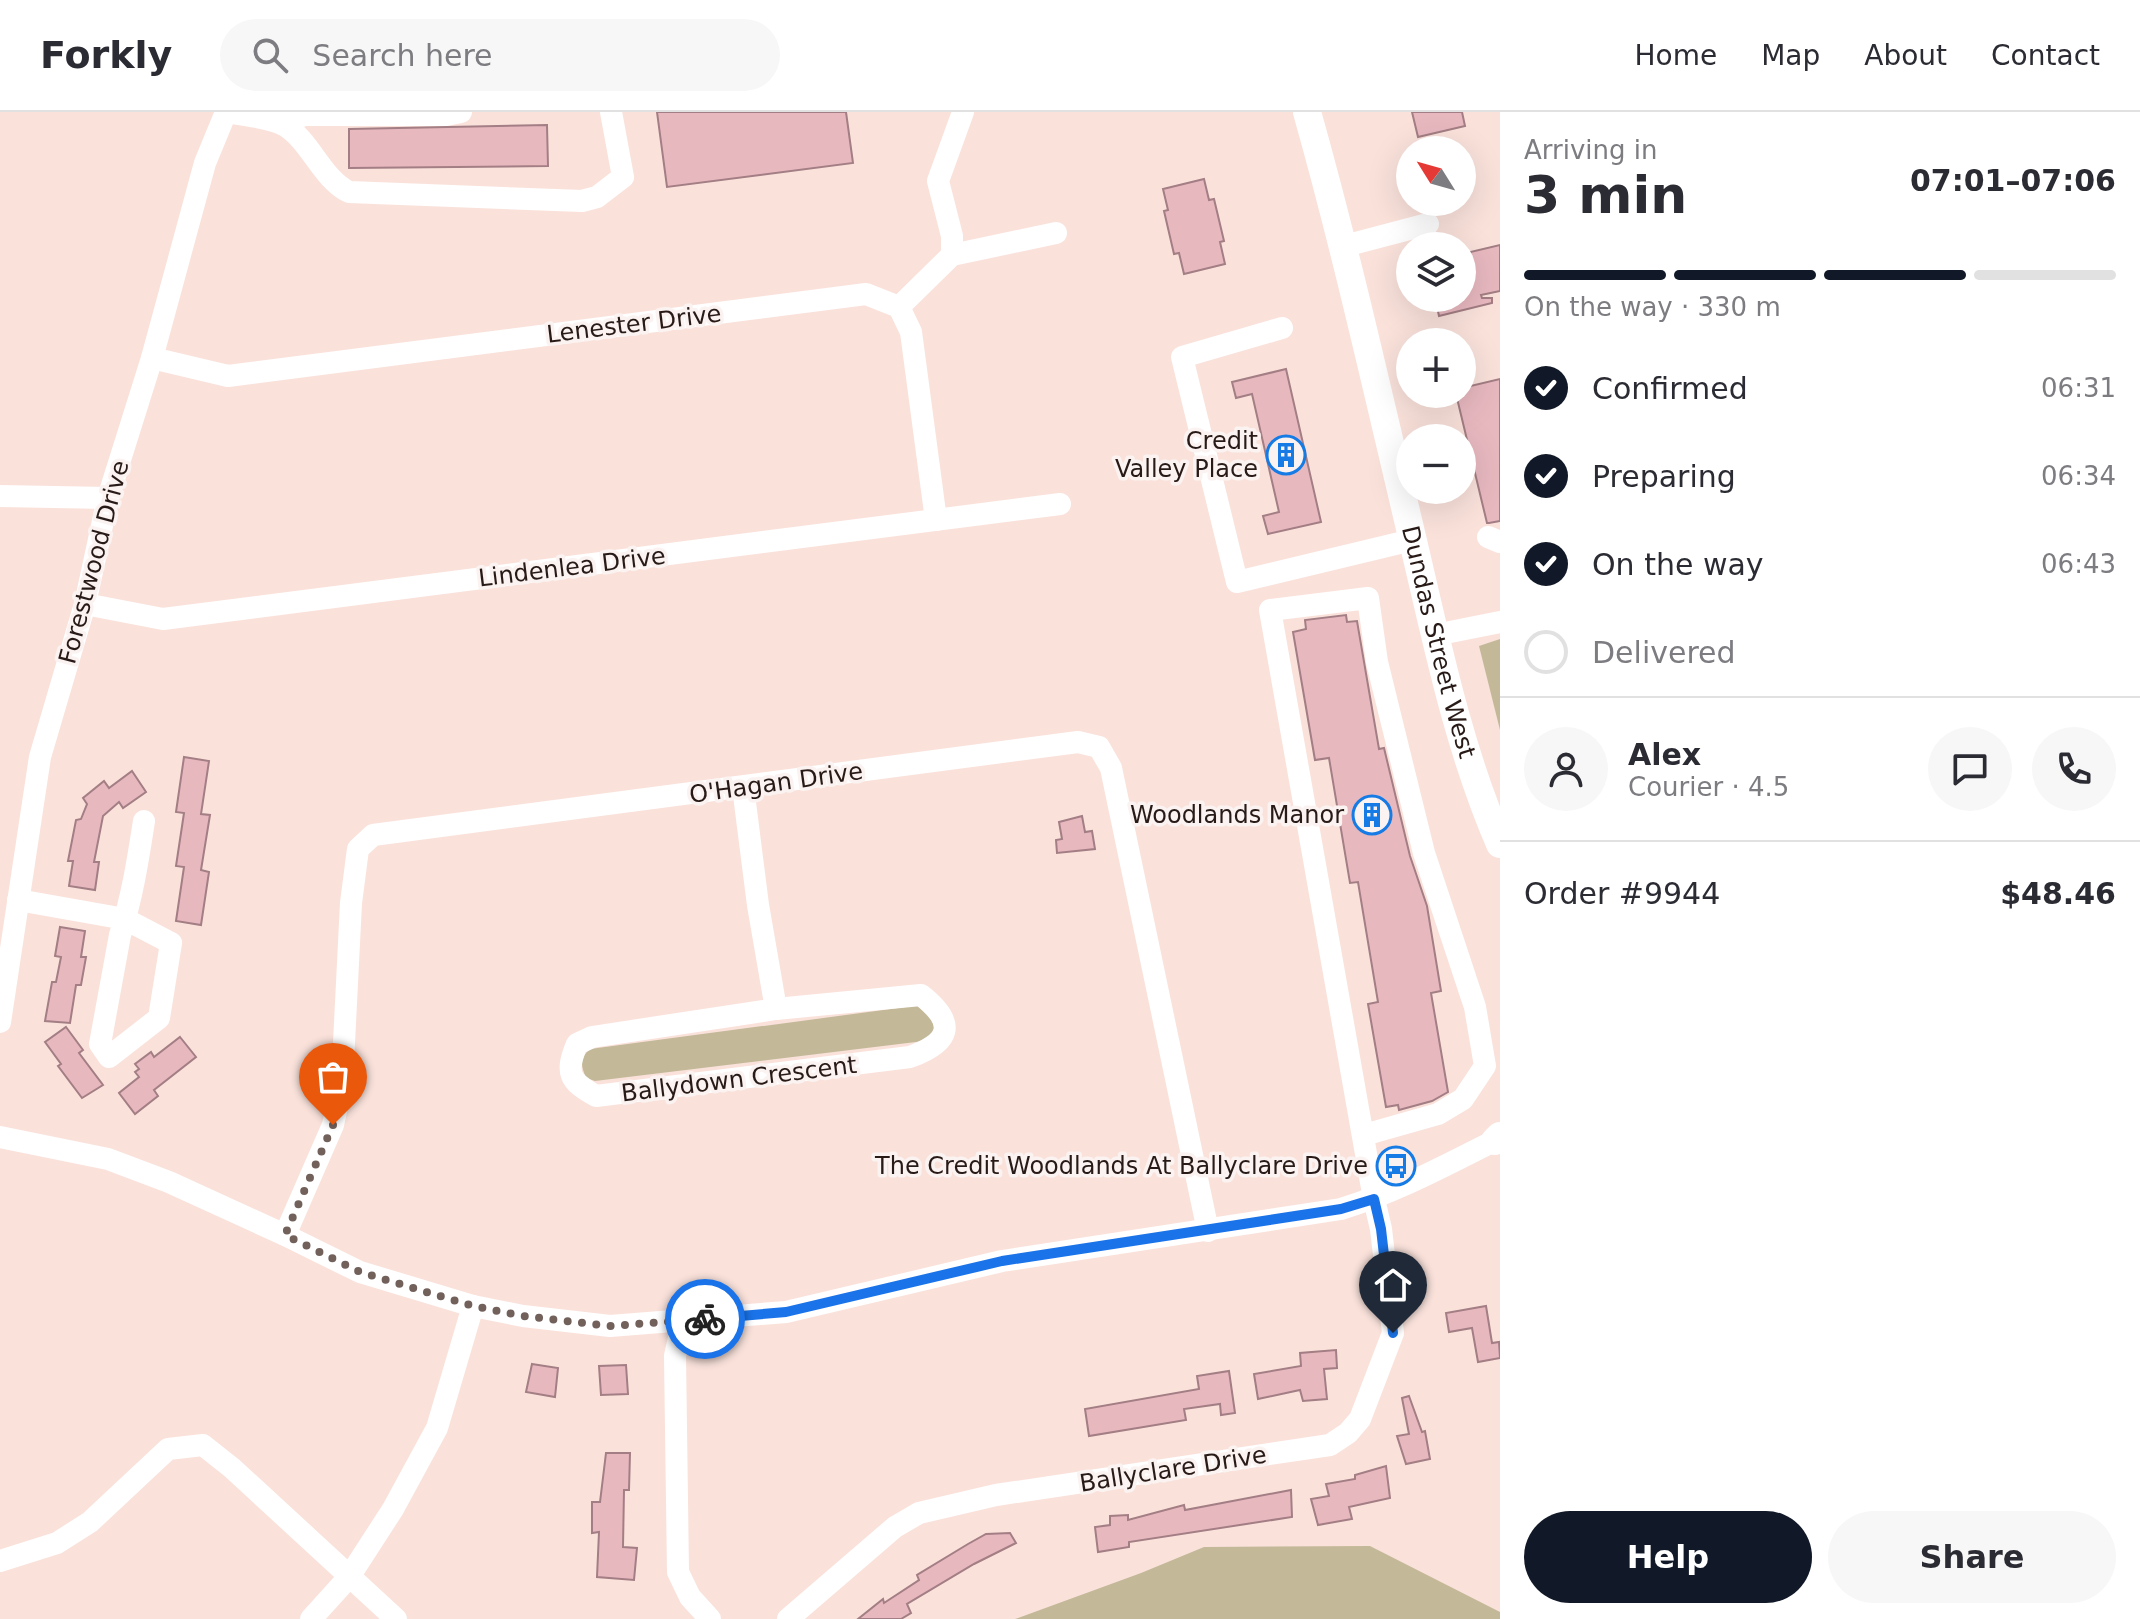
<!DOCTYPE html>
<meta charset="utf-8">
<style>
:root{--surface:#fff;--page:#f7f7f7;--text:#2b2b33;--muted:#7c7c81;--line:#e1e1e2;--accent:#111827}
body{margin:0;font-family:"DejaVu Sans",sans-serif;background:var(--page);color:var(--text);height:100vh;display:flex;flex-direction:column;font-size:30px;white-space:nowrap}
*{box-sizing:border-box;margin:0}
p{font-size:26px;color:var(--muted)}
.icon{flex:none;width:44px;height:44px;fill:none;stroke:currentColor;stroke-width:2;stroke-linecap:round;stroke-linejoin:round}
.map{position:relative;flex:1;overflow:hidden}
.sheet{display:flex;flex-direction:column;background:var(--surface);width:640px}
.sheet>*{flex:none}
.needle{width:52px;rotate:307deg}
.fabs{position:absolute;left:1396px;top:24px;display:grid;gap:16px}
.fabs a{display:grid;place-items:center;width:80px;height:80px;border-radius:50%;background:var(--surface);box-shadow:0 8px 32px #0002;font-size:40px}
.pin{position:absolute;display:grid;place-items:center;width:68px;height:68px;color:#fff;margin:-82px -34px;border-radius:50% 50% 50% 0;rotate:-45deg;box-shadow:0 0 8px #0007}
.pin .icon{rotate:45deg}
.courier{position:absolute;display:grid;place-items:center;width:80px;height:80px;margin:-40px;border:6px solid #1a73e8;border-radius:50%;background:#fff;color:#222;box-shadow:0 2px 10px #0007}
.headline em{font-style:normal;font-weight:700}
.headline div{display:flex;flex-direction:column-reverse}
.headline{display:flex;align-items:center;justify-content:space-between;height:136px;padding:0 24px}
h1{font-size:52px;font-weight:700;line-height:60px}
.bar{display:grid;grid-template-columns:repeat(4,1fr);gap:12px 8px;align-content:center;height:96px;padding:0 24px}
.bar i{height:10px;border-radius:6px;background:var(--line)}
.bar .on{background:var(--accent)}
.bar p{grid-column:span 4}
.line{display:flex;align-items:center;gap:20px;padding:0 24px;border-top:2px solid var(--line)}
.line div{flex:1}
.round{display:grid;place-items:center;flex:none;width:84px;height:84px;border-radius:42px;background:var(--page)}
ol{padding:0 24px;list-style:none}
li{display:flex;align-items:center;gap:24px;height:88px}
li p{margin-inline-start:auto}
li .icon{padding:8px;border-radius:50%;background:var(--accent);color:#fff;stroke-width:4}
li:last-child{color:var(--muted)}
li i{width:44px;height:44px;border:4px solid var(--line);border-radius:50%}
.cta{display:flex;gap:16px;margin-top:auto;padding:16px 24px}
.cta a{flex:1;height:92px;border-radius:48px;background:var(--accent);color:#fff;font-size:32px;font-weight:700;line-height:92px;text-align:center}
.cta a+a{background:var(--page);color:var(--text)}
header{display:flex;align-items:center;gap:48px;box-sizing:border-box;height:112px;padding:0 40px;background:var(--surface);border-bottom:2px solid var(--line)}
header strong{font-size:38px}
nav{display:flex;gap:44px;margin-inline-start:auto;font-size:28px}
.search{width:560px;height:72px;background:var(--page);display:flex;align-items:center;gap:20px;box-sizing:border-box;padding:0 28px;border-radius:44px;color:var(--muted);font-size:30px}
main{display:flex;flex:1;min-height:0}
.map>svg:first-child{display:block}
.green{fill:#c3b999}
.building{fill:#e8b8bf;stroke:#a37e84;stroke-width:2}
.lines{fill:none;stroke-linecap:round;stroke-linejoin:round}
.minor{stroke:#fff;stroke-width:22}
.major{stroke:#fff;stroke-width:28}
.done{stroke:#72605b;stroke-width:8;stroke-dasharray:0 14.4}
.route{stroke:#1a73e8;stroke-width:10}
.labels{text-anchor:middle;stroke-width:7;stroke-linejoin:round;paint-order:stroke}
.street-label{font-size:24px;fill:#281a16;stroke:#fbf3f1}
.poi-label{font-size:24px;fill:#281a16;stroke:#fbf3f1;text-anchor:end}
</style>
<header>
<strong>Forkly</strong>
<div class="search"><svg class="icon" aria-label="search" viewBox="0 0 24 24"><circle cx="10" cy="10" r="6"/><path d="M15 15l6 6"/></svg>Search here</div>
<nav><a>Home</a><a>Map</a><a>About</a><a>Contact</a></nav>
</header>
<main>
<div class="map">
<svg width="1500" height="1507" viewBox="0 0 1500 1507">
<rect width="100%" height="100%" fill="#fae2db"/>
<!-- green -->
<g class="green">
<polygon points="1500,527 1500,618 1479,534"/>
<path d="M921,893L932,898L936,921L924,929L595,969L586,966C581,953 579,947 590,937Z"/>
<polygon points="1370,1434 1500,1500 1500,1507 1015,1507 1141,1461 1204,1435"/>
</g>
<!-- building -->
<g class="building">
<polygon points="657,0 846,0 853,51 667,75"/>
<polygon points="1412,0 1462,0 1465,14 1418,25"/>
<polygon points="547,13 548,54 349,56 349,17"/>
<polygon points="1204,67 1209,88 1214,87 1224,129 1220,130 1225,152 1184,162 1179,141 1174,142 1164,99 1168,98 1163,77"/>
<polygon points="1500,133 1500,179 1481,183 1482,186 1492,186 1492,191 1439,204 1435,186 1462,186 1462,142"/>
<polygon points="1286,257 1321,410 1268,422 1263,404 1279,400 1252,282 1236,286 1232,270"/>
<polygon points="1500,267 1500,409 1489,411 1487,411 1456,282 1462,282 1462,276"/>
<polygon points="1346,503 1347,510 1357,509 1379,637 1384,636 1410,744 1427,794 1441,879 1431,881 1448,980 1432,989 1399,998 1398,993 1386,995 1368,892 1378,890 1358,770 1350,771 1329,646 1315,648 1293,520 1306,517 1305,508"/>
<polygon points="184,645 209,649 201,702 210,703 201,758 209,760 201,813 176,809 184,755 176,754 184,701 176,700"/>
<polygon points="132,659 146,680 123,696 119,690 103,704 94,750 99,750 95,778 69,774 73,749 68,749 76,708 81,707 87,692 83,686 104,669 109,676"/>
<polygon points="1082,704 1085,720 1092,719 1095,737 1057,741 1056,728 1062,727 1059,710"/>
<polygon points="60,815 85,819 81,845 86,845 81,873 76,873 70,911 45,909 52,870 56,870 61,845 55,844"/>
<polygon points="66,915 83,938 79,941 103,973 82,986 58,954 61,952 45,930"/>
<polygon points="180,925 196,945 154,978 158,984 135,1002 119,981 139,965 135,960 139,957 135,952 151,940 154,945"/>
<polygon points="1486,1194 1492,1231 1499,1230 1500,1246 1478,1250 1472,1216 1449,1220 1446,1201"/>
<polygon points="1336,1238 1337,1256 1324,1257 1327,1287 1303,1289 1300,1278 1258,1287 1254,1262 1301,1254 1300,1241"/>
<polygon points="532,1252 558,1256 555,1285 526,1280"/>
<polygon points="626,1253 628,1282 601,1283 599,1254"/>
<polygon points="1229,1259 1235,1301 1221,1303 1220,1292 1184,1297 1186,1308 1089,1324 1085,1297 1199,1277 1197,1264"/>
<polygon points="1409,1284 1422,1320 1425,1319 1430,1347 1406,1352 1397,1324 1409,1322 1402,1286"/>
<polygon points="606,1341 630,1341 629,1378 624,1378 623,1435 637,1436 634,1468 597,1465 599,1420 592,1421 592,1390 600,1390"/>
<polygon points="1386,1354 1390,1386 1349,1395 1352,1407 1318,1413 1311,1387 1329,1384 1326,1372 1355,1367 1355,1363"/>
<polygon points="1291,1378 1292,1405 1129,1430 1129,1435 1098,1440 1095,1415 1110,1413 1110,1404 1128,1403 1128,1408 1184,1393 1185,1398"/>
<polygon points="1010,1421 1016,1431 974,1452 907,1492 911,1501 901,1507 858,1507 883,1487 884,1491 919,1468 917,1463 968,1432 986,1422"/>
</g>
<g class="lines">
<!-- minor -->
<g class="minor">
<path d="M229,0C245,4 269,5 284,13C311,29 321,66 349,80L582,89L597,85L623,65L611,0"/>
<polyline points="282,12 304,3 446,3 461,0"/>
<polyline points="1341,135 1428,112"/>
<polyline points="952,143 952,124 938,69 963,0"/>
<polyline points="899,195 952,143 1056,121"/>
<polyline points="1282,216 1182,245 1237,470 1412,428"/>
<polyline points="152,246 228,264 866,182 899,195 911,220 936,408"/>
<polyline points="0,384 108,386"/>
<polyline points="1488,425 1500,430"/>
<polyline points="85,492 163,507 1060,392"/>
<polyline points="1435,523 1500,510"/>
<polyline points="743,675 758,793 776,897"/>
<path d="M18,788L125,807L171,831L159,906L109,945L100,932L120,823C132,786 138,748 144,709"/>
<path d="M921,883C957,911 951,930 910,945L596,984C569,969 565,961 577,932L592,925L776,897Z"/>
<polyline points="0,910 40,645 85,492 108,386 152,246 205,51 226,0"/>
<path d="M0,1025L108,1047L169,1070L285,1123L360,1160L473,1194L523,1204L610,1214L786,1200L1002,1149L1341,1097C1397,1080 1448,1052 1500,1026"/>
<polyline points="285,1123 333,1013 342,971 351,791 358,737 373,723 1078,630 1099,635 1111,656 1208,1119"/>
<polyline points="683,1208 675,1244 678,1460 690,1485 710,1507"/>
<polyline points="0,1449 57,1431 90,1410 168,1337 203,1333 232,1356 396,1507"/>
<polyline points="311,1507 349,1465 393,1397 437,1316 473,1194"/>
<polyline points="788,1507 895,1415 919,1401 996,1383 1330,1333 1348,1321 1360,1307 1393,1221 1381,1117 1374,1087 1270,498 1368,486 1377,550 1424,741 1475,895 1485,954 1463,987 1438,1002 1364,1023"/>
</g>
<!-- major -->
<g class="major">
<path id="s1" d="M1307,0C1347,142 1379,286 1413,429C1437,531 1458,635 1500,732"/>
<polyline points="1495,1029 1500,1024"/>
</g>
</g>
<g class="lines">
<!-- done -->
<polyline class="done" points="333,1013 285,1123 360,1160 473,1194 523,1204 610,1214 705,1207"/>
<!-- route -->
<polyline class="route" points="705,1207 786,1200 1002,1149 1341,1097 1374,1087 1381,1117 1393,1221"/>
</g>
<!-- icons -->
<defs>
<g id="building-ring" transform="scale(2)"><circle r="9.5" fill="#fbf3f1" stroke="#167be4" stroke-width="1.5"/><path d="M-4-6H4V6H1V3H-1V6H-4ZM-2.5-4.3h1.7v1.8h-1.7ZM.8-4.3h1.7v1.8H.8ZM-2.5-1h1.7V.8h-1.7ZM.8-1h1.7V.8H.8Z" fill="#167be4"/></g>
<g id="bus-ring" transform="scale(2)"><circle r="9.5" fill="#fbf3f1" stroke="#167be4" stroke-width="1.5"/><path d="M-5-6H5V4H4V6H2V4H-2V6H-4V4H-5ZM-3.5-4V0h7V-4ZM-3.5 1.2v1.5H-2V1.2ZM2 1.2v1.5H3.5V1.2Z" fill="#167be4"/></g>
</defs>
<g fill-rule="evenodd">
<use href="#building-ring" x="1286" y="343"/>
<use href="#building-ring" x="1372" y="703"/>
<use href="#bus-ring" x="1396" y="1054"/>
</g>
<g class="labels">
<!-- street labels -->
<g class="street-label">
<text transform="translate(634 212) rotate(-7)" y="8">Lenester Drive</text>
<text transform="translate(94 450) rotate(-75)" y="8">Forestwood Drive</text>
<text transform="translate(572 455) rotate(-7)" y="8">Lindenlea Drive</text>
<text dy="8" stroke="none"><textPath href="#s1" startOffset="546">Dundas Street West</textPath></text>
<text transform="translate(776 671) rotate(-8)" y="8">O'Hagan Drive</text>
<text transform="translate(739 967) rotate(-7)" y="8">Ballydown Crescent</text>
<text transform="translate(1173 1357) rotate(-9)" y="8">Ballyclare Drive</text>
</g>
<!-- poi labels -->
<g class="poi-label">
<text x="1258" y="337">Credit<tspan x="1258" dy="28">Valley Place</tspan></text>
<text x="1344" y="711">Woodlands Manor</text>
<text x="1368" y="1062">The Credit Woodlands At Ballyclare Drive</text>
</g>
</g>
</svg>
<div class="fabs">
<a><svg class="needle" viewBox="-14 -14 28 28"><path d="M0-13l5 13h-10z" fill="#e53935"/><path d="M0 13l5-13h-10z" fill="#7c7c81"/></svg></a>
<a><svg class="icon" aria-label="layers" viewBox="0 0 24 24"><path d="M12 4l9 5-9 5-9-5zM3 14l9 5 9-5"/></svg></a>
<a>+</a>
<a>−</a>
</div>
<div class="pin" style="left:333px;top:1013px;background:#ea580c"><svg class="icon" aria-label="bag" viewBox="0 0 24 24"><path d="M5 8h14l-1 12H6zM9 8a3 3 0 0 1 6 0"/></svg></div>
<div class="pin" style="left:1393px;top:1221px;background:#1f2937"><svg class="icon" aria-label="home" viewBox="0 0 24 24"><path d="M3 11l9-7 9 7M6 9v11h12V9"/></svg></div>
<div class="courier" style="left:705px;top:1207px"><svg class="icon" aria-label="bike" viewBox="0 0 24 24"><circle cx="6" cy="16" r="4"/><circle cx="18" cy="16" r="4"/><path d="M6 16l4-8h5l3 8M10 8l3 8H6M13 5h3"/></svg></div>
</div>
<section class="sheet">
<div class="headline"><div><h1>3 min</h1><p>Arriving in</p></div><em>07:01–07:06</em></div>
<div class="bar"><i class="on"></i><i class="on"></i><i class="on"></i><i></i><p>On the way · 330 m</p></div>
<ol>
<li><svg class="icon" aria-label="check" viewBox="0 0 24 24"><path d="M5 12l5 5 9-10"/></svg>Confirmed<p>06:31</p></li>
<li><svg class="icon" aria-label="check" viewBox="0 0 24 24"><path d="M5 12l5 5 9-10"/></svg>Preparing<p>06:34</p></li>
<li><svg class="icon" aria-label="check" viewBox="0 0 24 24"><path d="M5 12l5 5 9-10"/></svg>On the way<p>06:43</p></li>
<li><i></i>Delivered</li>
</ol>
<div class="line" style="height:144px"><a class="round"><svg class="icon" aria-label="person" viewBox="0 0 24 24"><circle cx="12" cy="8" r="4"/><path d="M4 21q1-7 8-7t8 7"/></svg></a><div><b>Alex</b><p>Courier · 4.5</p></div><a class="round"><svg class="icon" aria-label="chat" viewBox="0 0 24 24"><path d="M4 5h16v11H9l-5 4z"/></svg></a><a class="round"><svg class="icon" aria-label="phone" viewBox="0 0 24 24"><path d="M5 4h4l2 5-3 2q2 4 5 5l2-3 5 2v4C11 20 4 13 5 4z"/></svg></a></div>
<div class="line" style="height:104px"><div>Order #9944</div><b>$48.46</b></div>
<div class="cta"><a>Help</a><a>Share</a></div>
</section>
</main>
